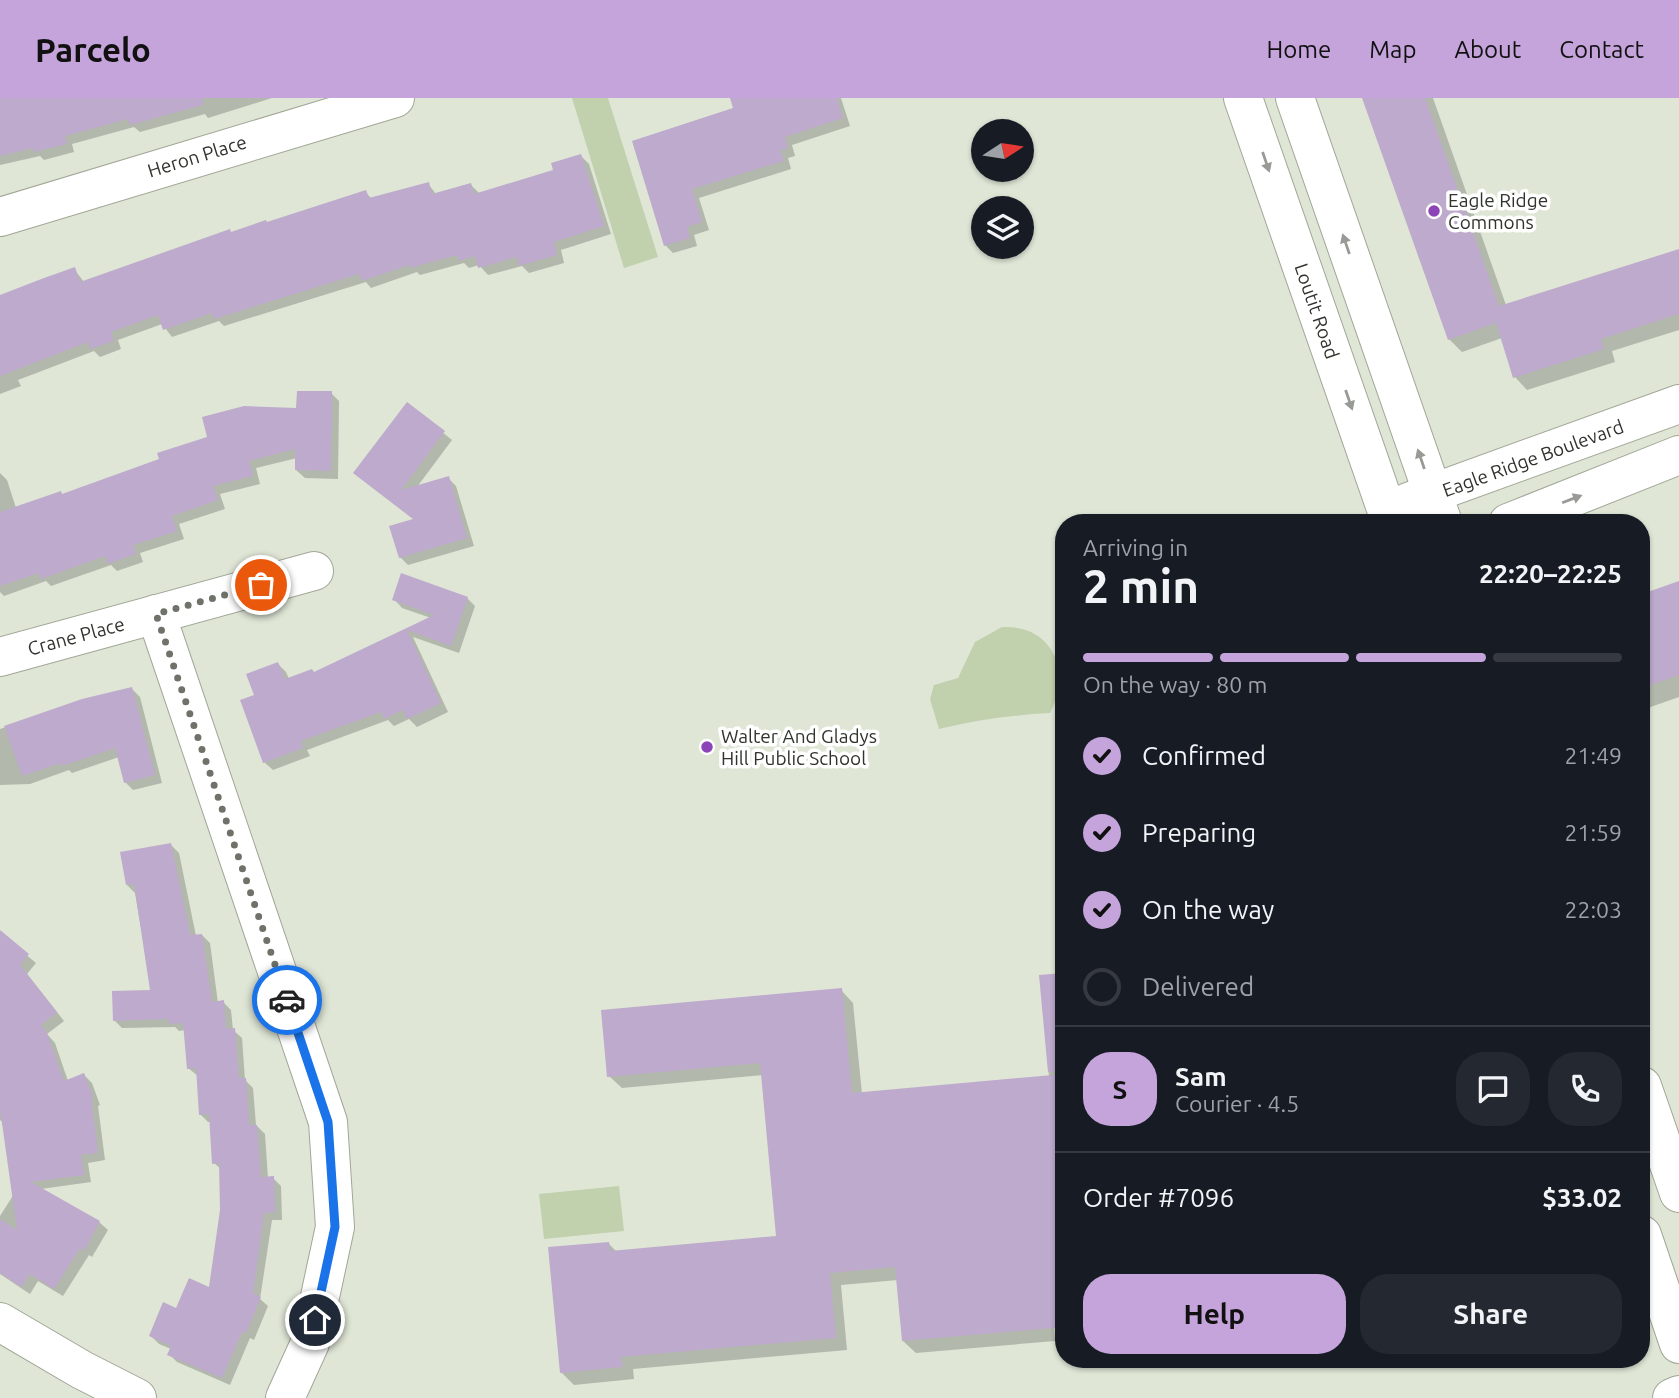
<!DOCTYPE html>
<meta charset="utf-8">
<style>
:root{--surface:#171b24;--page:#242831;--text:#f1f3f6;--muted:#9ea1a6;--line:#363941;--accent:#c4a4da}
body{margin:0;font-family:Ubuntu,sans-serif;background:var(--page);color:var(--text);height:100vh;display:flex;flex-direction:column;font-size:26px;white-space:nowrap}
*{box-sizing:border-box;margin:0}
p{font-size:23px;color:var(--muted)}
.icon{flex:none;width:38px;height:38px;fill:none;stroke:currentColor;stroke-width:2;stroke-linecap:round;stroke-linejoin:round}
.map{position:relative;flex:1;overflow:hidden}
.panel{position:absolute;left:1055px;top:416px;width:595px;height:854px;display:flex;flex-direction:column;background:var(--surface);border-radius:28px;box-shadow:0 2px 5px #0004}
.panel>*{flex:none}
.needle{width:46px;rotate:78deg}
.controls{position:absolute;left:971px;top:21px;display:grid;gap:14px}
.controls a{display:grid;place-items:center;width:63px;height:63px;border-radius:50%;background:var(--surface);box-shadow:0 2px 5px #0004;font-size:35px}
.pin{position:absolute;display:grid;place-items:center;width:60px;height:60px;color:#fff;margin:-30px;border:4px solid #fff;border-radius:50%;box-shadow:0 2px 7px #0007}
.courier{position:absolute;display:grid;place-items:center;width:70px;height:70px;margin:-35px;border:5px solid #1a73e8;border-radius:50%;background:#fff;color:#222;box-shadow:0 2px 9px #0007}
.overview em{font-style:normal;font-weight:700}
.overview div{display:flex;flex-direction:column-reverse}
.overview{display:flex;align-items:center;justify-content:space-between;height:119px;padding:0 28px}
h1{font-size:46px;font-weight:700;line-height:52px}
.bar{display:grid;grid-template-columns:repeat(4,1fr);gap:10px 7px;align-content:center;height:84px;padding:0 28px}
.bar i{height:9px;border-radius:5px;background:var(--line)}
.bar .active{background:var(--accent)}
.bar p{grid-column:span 4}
.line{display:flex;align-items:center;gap:18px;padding:0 28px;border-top:2px solid var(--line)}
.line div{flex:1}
.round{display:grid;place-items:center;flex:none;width:74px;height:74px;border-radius:28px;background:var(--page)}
ol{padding:0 28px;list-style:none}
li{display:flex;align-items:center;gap:21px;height:77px}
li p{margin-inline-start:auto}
li .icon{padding:7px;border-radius:50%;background:var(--accent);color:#111;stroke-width:4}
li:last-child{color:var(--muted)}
li i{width:38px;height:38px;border:4px solid var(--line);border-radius:50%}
.action{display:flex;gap:14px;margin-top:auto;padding:14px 28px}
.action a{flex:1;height:80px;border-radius:28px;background:var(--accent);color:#111;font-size:28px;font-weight:700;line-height:80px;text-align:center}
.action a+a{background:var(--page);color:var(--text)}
header{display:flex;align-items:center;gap:42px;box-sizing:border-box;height:98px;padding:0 35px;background:var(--accent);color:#111}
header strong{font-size:33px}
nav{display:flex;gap:38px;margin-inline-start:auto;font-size:24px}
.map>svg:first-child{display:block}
.green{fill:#c1d0ad}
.shadow{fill:#0003}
.building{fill:#bdaacc}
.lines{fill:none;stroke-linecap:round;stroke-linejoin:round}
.minor-casing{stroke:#a0a797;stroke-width:40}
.minor{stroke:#fff;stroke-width:38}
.oneway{fill:#989a96}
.done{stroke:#6e7269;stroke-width:7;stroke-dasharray:0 12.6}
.route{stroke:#1a73e8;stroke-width:9}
.poi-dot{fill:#8c44b7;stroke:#fff;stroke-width:2.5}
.labels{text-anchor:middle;stroke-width:7;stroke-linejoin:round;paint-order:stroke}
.street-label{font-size:19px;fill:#31342e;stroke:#fff}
.poi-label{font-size:19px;fill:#31342e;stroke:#fff;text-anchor:start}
</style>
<header>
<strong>Parcelo</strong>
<nav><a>Home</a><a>Map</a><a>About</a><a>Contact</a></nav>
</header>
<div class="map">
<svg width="1679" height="1300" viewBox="0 0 1679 1300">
<rect width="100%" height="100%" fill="#dfe6d6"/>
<!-- green -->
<g class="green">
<polygon points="572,0 608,0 658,159 624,170"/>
<path d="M1002,529C1053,527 1072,573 1050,615C1012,617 976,622 939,631L930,601L934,587L958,580L975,544Z"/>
<polygon points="619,1088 624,1133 544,1141 539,1096"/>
</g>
<!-- shadow -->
<g class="shadow">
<polygon points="0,0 272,0 208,20 205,16 140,34 134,29 72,46 74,54 44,62 40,58 0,67"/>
<polygon points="732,0 841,0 850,28 792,47 795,58 788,60 791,71 699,100 709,132 694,137 697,148 673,155 665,147 634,45 735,11"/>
<polygon points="1363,0 1433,0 1506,207 1679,153 1679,232 1612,253 1615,264 1527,292 1515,279 1502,240 1462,254 1449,241"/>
<polygon points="581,58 589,66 611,136 561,152 564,165 529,175 522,168 488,177 479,167 469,170 464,165 420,177 417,174 371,190 366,184 224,228 219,223 172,239 162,226 118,242 121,251 100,259 94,253 18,282 21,288 0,296 0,199 74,171 84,184 365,94 372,101 428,86 437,97 471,87 480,96 555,73"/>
<polygon points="331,295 339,303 338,381 305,380 296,372 297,360 256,370 260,386 220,396 225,411 179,426 184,441 140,455 143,464 117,473 111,467 51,488 46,483 4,498 0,494 0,375 7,382 16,410 63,398 298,311"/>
<polygon points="407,306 452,342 417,389 448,380 456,388 474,448 408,467 400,459 415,422 355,375"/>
<polygon points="1679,485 1679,599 1642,612 1642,498"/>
<polygon points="467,500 475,508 459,555 413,539 448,614 417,629 409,621 394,628 388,622 307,652 310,658 273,672 264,664 256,598 278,566 286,574 289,581 314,575 431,520 402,510 394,501"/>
<polygon points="132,591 140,599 162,685 133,692 125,684 119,659 72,675 69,672 30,686 0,687 0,631 82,603"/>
<polygon points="171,747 179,755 196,838 202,837 210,845 218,905 223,904 231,912 233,932 242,940 245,982 253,990 256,1027 265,1036 268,1080 273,1080 281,1088 282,1122 272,1122 260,1201 268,1208 254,1242 250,1240 230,1287 177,1264 169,1256 171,1251 159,1246 151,1238 177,1212 211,1192 222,1113 221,1071 214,1065 211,1024 208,1024 200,1016 198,978 188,970 186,932 179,933 175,929 122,930 114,922 152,894 135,795 127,787"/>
<polygon points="0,835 36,865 27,876 64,923 47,936 55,945 68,983 84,977 92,985 100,1007 98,1008 105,1062 88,1065 91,1084 41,1091 99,1124 108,1132 92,1159 89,1157 63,1198 38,1183 30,1196 0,1176 0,1118 14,1096 4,1025 0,1022"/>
<polygon points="1064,876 1064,1223 1054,1224 1055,1243 916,1255 903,1243 898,1182 841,1187 847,1252 633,1271 634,1281 574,1287 562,1275 609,1146 617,1154 777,1139 763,977 622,990 609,978 841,892 853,905 862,996 1049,979 1041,878"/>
</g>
<!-- building -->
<g class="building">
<polygon points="0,0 203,0 203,7 130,27 128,21 65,38 67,46 34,54 33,50 0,58"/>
<polygon points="730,0 837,0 843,20 785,39 788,50 780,52 784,63 692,91 702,124 687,129 690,140 664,148 632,43 733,10"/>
<polygon points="1362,0 1425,0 1499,208 1679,151 1679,216 1601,241 1604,251 1513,280 1496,225 1448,242"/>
<polygon points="581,56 604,128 554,144 557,157 519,168 517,159 478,170 475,158 459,163 457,157 410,170 409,167 362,183 359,176 214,221 212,215 163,232 158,217 111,234 114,243 90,251 88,244 0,278 0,197 44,180 75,169 80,184 230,131 231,134 266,122 267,124 366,92 369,100 429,84 432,96 471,85 474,96 553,72 551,65"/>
<polygon points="297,293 332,293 331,373 295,372 295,351 249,363 253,378 213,388 218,402 172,418 177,433 133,447 136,456 107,466 105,458 41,481 39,475 0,488 0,414 61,393 62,396 159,361 157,355 207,339 202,319 244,308 296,310"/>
<polygon points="407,304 445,333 401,392 449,378 467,440 399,460 389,428 413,421 353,375"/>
<polygon points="401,475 468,499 451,548 407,532 441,605 407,621 403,612 384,621 381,614 301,643 303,650 263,665 240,602 254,597 246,576 278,564 285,581 312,571 314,574 434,517 392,502"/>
<polygon points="1679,483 1679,577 1642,590 1642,496"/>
<polygon points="132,589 155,677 124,685 115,650 62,668 61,665 22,678 4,628 82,601"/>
<polygon points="171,745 190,837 202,836 212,904 224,902 226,931 235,930 239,980 246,980 249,1027 257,1027 261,1079 274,1078 275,1114 264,1115 253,1195 261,1199 246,1235 242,1234 222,1280 167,1257 171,1248 149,1238 163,1204 176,1210 189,1180 209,1189 220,1112 219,1065 212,1066 209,1016 199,1017 196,970 187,971 183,925 169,926 169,921 113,923 112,893 150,892 134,786 126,787 120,754"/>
<polygon points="0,832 29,856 20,867 57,914 41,927 47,935 64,983 84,975 93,999 91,1000 98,1055 81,1057 84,1077 31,1084 100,1123 84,1153 80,1150 54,1191 30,1176 21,1189 0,1175 0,1121 17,1132 0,1011"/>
<polygon points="1064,875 1064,973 1048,974 1039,877"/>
<polygon points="842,890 852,995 1064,976 1064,1229 902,1243 895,1169 830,1175 836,1240 621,1259 623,1269 560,1275 548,1149 609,1144 610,1153 776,1138 760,965 607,979 601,912"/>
</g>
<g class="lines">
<!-- minor casing -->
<g class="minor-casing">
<g id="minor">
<polyline points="1243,0 1391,425"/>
<polyline points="1295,0 1443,425"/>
<polyline points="0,119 395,0"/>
<polyline points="1408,404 1679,306"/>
<polyline points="1508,425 1679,357"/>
<polyline points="156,516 328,1024 335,1129 310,1245 285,1300"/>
<polyline points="0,559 314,473"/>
<polyline points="1642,988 1679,1095"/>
<polyline points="1642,1137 1679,1246"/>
<polyline points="0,1224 82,1272 137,1300"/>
<polyline points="1672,1300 1679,1297"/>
</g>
</g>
<!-- minor -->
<use href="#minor" class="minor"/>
</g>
<!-- one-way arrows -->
<defs><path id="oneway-solid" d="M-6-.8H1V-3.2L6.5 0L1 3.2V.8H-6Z" transform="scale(1.75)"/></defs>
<g class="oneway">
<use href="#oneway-solid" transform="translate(1266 64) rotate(71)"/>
<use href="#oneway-solid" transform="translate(1346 146) rotate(-109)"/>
<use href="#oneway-solid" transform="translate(1349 302) rotate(71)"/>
<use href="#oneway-solid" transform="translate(1421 361) rotate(-109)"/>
<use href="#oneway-solid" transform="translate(1572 401) rotate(-21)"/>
</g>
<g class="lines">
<!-- done -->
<polyline class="done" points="261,487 156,516 287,902"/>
<!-- route -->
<polyline class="route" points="287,902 328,1024 335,1129 315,1222"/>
</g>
<!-- markers -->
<g class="poi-dot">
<circle cx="1434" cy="113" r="7"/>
<circle cx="707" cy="649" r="7"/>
</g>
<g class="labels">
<!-- street labels -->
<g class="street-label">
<text transform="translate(197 58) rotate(-17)" y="7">Heron Place</text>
<text transform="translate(1317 213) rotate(71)" y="7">Loutit Road</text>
<text transform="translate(1533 360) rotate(-20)" y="7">Eagle Ridge Boulevard</text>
<text transform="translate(76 538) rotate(-15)" y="7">Crane Place</text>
</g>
<!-- poi labels -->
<g class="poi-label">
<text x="1448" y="109">Eagle Ridge<tspan x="1448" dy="22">Commons</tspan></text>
<text x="721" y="645">Walter And Gladys<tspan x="721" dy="22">Hill Public School</tspan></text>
</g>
</g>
</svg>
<div class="controls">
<a><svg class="needle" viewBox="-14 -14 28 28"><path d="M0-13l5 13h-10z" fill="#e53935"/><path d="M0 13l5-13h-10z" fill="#9ea1a6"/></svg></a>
<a><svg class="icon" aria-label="layers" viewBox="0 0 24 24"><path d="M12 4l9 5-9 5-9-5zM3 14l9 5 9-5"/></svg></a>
</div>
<div class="pin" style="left:261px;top:487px;background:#ea580c"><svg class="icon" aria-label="bag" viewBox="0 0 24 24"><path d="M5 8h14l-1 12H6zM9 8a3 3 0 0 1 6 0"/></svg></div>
<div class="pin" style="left:315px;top:1222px;background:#1f2937"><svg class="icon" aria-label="home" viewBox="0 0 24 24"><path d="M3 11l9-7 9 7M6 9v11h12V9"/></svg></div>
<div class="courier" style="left:287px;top:902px"><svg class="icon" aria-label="car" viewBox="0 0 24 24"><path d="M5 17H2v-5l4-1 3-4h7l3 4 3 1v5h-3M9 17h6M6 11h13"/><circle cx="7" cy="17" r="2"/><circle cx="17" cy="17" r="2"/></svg></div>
<section class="panel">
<div class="overview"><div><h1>2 min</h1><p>Arriving in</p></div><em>22:20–22:25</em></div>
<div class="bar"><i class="active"></i><i class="active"></i><i class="active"></i><i></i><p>On the way · 80 m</p></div>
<ol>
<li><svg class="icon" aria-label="check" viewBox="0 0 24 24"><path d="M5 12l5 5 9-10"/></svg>Confirmed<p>21:49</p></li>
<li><svg class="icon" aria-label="check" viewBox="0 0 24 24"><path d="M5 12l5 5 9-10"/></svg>Preparing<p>21:59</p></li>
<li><svg class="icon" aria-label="check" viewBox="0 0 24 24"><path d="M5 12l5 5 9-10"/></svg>On the way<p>22:03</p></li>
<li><i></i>Delivered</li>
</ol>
<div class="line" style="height:126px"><b class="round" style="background:var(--accent);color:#111">S</b><div><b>Sam</b><p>Courier · 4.5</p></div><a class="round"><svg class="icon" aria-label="chat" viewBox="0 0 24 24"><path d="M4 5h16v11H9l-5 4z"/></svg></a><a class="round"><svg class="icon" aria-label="phone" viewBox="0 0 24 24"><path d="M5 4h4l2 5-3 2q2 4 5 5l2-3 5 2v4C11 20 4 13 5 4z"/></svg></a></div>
<div class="line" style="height:91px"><div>Order #7096</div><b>$33.02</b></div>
<div class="action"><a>Help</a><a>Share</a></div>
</section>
</div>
